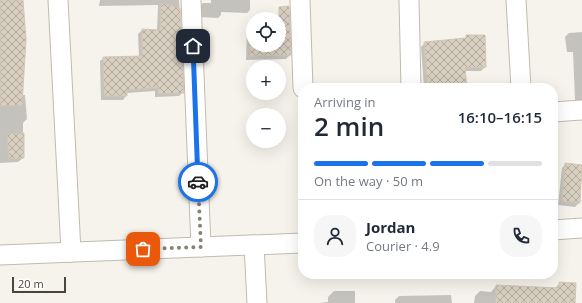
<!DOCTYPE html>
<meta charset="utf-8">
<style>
:root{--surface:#fff;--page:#f6f6f7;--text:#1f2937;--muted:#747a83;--line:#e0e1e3;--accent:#1a73e8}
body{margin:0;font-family:"Open Sans",sans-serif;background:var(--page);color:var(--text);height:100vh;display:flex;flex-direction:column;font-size:15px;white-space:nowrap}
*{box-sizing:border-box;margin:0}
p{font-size:13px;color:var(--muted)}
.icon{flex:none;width:22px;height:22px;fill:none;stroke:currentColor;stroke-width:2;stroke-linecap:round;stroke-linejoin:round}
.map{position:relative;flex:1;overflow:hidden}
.details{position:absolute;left:298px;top:83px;width:260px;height:196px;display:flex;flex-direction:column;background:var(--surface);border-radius:16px;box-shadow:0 4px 16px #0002}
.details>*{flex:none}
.tools{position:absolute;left:246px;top:12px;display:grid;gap:8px}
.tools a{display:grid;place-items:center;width:40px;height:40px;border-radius:50%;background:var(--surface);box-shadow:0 4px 16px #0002;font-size:20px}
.scale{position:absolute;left:12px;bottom:10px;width:54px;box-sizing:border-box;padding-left:4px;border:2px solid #4b4439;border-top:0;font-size:11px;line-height:14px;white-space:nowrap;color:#4b4439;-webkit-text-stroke:3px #fff;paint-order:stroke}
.pin{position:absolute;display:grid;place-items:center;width:34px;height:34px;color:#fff;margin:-17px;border-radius:8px;box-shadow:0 2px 6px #0006}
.courier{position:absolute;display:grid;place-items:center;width:40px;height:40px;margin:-20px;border:3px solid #1a73e8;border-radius:50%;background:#fff;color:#222;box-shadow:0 1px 5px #0007}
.overview em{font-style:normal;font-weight:600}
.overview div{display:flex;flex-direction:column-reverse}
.overview{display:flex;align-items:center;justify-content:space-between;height:68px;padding:0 16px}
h1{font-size:26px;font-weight:600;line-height:30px}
.bar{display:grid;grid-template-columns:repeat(4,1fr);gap:6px 4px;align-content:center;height:48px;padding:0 16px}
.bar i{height:5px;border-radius:3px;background:var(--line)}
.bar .active{background:var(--accent)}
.bar p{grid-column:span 4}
.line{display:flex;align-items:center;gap:10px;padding:0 16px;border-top:1px solid var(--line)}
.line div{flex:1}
.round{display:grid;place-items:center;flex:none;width:42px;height:42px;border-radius:16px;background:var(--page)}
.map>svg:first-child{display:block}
.shadow{fill:#0003}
.building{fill:url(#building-cross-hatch);stroke:#d3c7b4}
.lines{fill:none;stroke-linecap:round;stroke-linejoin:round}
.minor-casing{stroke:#c2bbae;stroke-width:21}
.minor{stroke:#fff;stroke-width:19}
.done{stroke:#878178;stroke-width:4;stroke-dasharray:0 7.2}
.route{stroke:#1a73e8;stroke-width:5}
</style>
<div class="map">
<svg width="582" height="303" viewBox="0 0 582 303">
<defs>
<pattern id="building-cross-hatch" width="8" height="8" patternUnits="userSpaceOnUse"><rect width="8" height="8" fill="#d8cfc1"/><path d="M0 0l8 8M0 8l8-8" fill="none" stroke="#b1aa9e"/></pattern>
</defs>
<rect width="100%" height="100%" fill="#f6f3ec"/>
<!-- shadow -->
<g class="shadow">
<polygon points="0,0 22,0 22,95 25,95 27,119 23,123 23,158 18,162 0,163"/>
<polygon points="100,0 179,0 183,92 179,96 155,97 155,91 126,93 126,96 123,100 101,100 100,61 104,58 139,57 138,34 142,30 157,31 158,5 99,6"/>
<polygon points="211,0 250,0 250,10 247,13 221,12 221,15 218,18 200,17 200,6 203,3 211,3"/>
<polygon points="279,25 290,55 286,59 246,60 247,30 251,26 253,26 253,45 279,45"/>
<polygon points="582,32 582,100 575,100 573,52 567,52 565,37 569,33"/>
<polygon points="467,36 485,67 481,71 465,71 466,88 424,88 421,47 425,43 464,39"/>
<polygon points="566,164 582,166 579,203 575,207 558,205 562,168"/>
<polygon points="560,283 574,303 474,303 475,296 480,291 491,292 496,286 555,288"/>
<polygon points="334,291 355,291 355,303 320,303 328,302 328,297"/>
<polygon points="451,295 452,303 395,303 395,300 399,296"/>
</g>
<!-- building -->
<g class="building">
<polygon points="0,0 23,0 26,39 22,105 0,106"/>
<polygon points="161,3 180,8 184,93 158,94 159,87 127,90 127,96 104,96 103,57 142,56 142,29 160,30"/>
<polygon points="289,6 291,55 250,56 250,27 253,28 253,45 279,45 279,7"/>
<polygon points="466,35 485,35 486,67 465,68 467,88 428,88 424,42 466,38"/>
<polygon points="24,133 24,158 9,159 7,134"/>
<polygon points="565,163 582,165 580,203 562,201"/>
<polygon points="559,282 576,283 575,303 496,303 496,285 559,288"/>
</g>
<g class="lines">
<!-- minor casing -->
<g class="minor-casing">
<g id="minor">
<polyline points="58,0 71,252"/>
<polyline points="191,0 201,247"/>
<polyline points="300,0 303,88"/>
<polyline points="409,0 411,88"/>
<polyline points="516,0 521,88"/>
<polyline points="553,112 582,110"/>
<polyline points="553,230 582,228"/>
<polyline points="254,245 257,303"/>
<polyline points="0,255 303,243"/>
</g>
</g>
<!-- minor -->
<use href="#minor" class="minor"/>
</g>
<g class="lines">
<!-- done -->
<polyline class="done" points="143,249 201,247 198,182"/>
<!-- route -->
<polyline class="route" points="193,46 198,182"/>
</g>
</svg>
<div class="tools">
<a><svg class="icon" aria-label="locate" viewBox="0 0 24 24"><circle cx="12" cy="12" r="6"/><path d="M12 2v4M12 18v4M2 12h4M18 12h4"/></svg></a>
<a>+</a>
<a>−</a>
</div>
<div class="scale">20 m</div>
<div class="pin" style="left:143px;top:249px;background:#ea580c"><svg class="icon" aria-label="bag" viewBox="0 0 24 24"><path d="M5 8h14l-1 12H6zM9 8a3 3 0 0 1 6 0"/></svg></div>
<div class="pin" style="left:193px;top:46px;background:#1f2937"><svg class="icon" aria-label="home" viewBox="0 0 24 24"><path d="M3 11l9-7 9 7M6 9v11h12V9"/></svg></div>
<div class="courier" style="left:198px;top:182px"><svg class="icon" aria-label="car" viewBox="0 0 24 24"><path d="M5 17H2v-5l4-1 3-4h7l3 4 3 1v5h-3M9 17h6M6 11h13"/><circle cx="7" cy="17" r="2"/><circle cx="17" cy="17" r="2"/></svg></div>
<section class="details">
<div class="overview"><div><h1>2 min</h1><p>Arriving in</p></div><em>16:10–16:15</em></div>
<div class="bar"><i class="active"></i><i class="active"></i><i class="active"></i><i></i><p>On the way · 50 m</p></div>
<div class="line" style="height:72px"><a class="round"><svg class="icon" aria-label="person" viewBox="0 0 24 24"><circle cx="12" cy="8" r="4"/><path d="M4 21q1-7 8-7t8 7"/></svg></a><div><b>Jordan</b><p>Courier · 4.9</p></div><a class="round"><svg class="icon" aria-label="phone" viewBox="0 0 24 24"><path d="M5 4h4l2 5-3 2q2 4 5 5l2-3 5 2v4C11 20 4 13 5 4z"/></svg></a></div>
</section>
</div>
